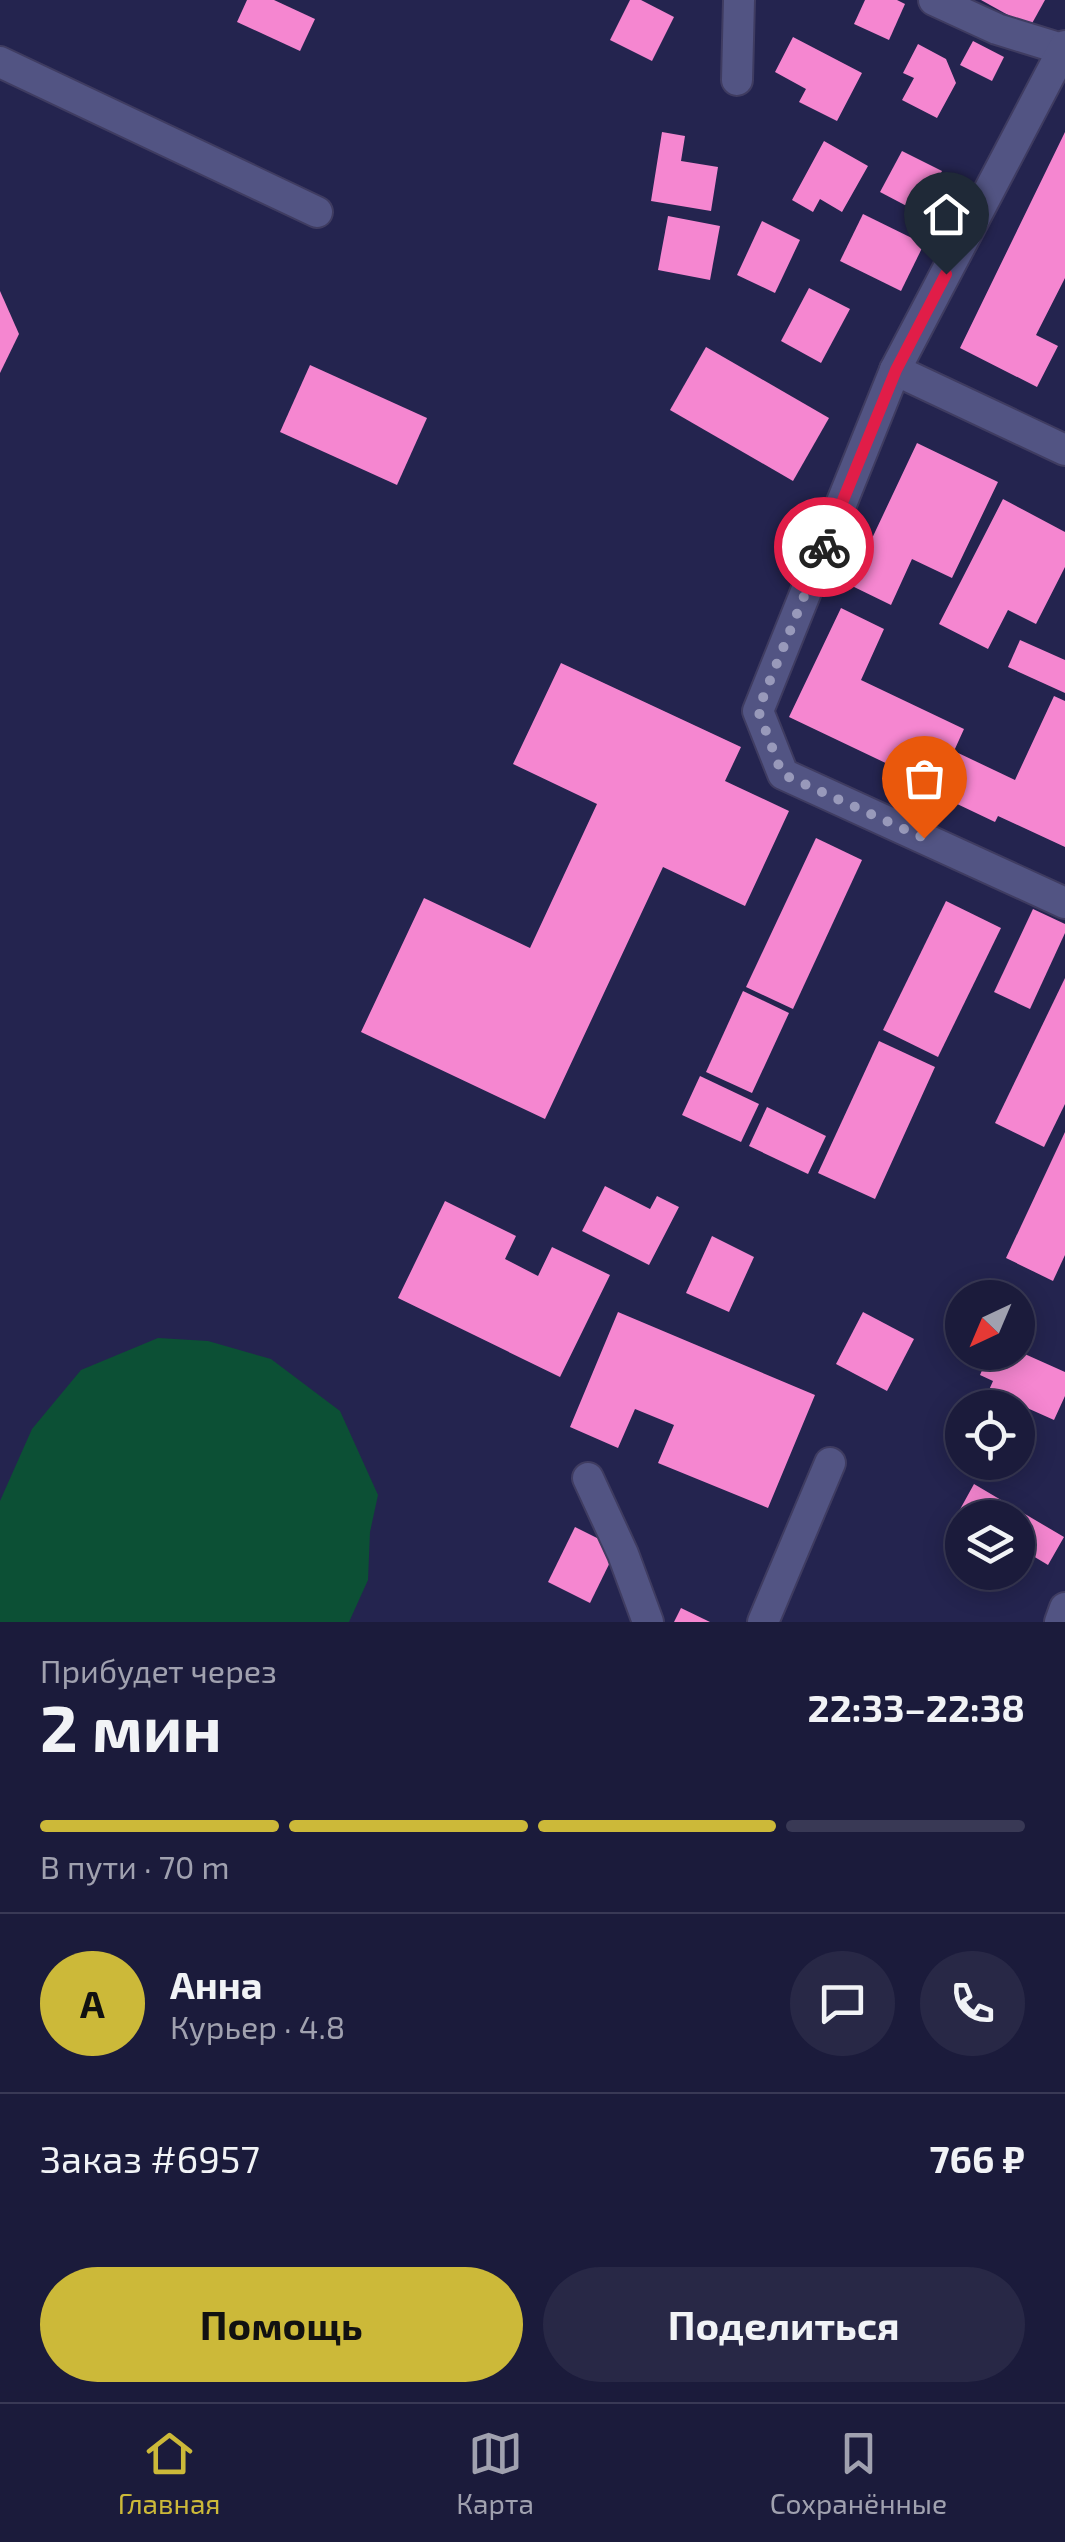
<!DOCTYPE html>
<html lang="ru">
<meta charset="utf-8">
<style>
:root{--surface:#1b1b3b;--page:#282846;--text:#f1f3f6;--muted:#a0a1af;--line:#393955;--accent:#ccb939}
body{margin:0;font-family:"Exo 2",sans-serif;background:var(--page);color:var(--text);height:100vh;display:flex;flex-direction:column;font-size:38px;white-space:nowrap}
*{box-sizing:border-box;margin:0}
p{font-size:32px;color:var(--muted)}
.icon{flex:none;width:55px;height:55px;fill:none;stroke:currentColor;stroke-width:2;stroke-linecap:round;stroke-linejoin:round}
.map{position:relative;height:1622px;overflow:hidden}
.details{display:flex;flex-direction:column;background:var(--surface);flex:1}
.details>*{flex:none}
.needle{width:65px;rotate:224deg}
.buttons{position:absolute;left:945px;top:1280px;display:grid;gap:20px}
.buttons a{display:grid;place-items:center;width:90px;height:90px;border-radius:50%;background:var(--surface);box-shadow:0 5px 25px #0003,0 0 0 2px var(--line);font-size:50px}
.pin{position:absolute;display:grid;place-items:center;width:85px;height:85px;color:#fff;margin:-102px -42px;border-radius:50% 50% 50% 0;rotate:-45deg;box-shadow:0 0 10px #0007}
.pin .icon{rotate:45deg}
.courier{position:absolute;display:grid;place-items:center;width:100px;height:100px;margin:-50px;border:8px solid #e11d48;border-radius:50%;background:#fff;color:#222;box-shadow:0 2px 12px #0007}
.summary em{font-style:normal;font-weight:700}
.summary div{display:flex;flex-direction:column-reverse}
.summary{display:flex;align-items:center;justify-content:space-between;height:170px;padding:0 40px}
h1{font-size:65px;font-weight:700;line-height:75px}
.bar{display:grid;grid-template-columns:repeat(4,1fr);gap:15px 10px;align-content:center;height:120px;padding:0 40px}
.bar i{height:12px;border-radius:8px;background:var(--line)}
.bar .selected{background:var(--accent)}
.bar p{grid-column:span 4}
.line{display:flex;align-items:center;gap:25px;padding:0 40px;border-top:2px solid var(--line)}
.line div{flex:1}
.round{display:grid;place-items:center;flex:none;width:105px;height:105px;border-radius:52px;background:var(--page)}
.primary-button{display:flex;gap:20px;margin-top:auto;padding:20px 40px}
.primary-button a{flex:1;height:115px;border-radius:60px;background:var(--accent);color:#111;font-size:40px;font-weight:700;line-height:115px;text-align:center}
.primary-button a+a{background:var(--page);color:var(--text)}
.tab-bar{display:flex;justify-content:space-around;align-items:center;height:140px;border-top:2px solid var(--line);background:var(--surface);font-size:28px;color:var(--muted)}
.tab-bar a{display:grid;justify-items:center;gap:5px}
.tab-bar .selected{color:var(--accent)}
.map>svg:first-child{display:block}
.green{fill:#0c5035}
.building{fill:#f586d0}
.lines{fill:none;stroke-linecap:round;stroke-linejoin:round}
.minor-casing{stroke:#3f3c61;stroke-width:34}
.minor{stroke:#525483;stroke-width:30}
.done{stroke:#9899ba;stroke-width:10;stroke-dasharray:0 18}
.route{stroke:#e11d48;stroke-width:12}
</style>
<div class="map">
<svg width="1065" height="1622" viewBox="0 0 1065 1622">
<rect width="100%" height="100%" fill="#24244f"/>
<!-- green -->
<polygon class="green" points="158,1338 208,1341 271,1359 340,1411 378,1495 370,1532 368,1580 349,1622 0,1622 0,1501 32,1429 81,1370"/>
<!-- building -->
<g class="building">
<polygon points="247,0 274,0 315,19 300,51 237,22"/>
<polygon points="630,0 641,0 674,17 652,61 610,40"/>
<polygon points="865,0 897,0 905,4 889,40 854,24"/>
<polygon points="981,0 1045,0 1030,27"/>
<polygon points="793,37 862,73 837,121 799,102 806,89 775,72"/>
<polygon points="973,41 1004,57 992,81 960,65"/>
<polygon points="918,44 946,59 956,83 937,118 902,100 914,78 903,73"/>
<polygon points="662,132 685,136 681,161 718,167 711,211 651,201"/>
<polygon points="1065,132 1065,278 1036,335 1058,346 1037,387 960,348"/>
<polygon points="824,141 868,166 842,212 820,199 813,212 792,200"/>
<polygon points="902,151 942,171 920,213 880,192"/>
<polygon points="863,214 924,244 901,291 840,261"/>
<polygon points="668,216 720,226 710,280 658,270"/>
<polygon points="762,221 800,240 775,293 737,275"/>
<polygon points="809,288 850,309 821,363 781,341"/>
<polygon points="0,291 19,334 0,373"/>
<polygon points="706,347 829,418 793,481 670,410"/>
<polygon points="310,365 427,418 397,485 280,432"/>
<polygon points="917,443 998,482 952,578 912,559 891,605 850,585"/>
<polygon points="1003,499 1065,532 1065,567 1036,624 1008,610 988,649 939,624"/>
<polygon points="841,608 884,629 861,680 964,729 954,751 1015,780 1054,696 1065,701 1065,847 998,816 995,822 934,793 936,787 789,717"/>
<polygon points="1020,640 1065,660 1065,693 1008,667"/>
<polygon points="561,663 741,747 725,781 789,811 745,906 663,867 545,1119 361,1032 424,898 530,948 597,804 513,764"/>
<polygon points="816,838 862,860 793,1009 746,987"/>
<polygon points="946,901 1001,928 938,1057 883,1030"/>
<polygon points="1033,909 1065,924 1065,933 1030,1009 994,992"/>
<polygon points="1065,978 1065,1104 1044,1147 995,1123"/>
<polygon points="743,991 789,1013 752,1093 706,1072"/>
<polygon points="879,1041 935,1067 875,1199 818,1173"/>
<polygon points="700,1076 759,1104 741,1142 682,1115"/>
<polygon points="767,1107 826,1136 808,1174 749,1146"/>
<polygon points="1065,1132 1065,1255 1053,1281 1006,1258"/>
<polygon points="605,1186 650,1209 657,1196 679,1207 649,1265 582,1231"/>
<polygon points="445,1201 516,1236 505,1259 538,1276 552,1247 610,1275 560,1377 398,1298"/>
<polygon points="712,1236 754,1257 729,1312 686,1293"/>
<polygon points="618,1312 815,1395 768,1508 658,1463 674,1425 635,1409 618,1448 570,1427"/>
<polygon points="863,1312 914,1339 887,1391 836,1364"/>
<polygon points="990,1352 1018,1351 1065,1372 1065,1396 1054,1420 1014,1402 1012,1408 981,1408 993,1381 980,1375"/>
<polygon points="974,1484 1064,1537 1048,1565 1018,1547 1018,1518 966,1518 958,1513"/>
<polygon points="575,1527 617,1548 590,1603 548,1582"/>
<polygon points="681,1608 710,1622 674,1622"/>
</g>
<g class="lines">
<!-- minor casing -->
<g class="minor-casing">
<g id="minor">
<polyline points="934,0 997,29 1065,50"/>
<polyline points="1065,46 895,370 758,711 783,774 1065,903"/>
<polyline points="0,62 317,212"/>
<polyline points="737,80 739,0"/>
<polyline points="895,370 1065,450"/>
<polyline points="588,1478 623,1554 648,1622"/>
<polyline points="763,1622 830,1463"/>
<polyline points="1060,1622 1065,1608"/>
</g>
</g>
<!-- minor -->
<use href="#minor" class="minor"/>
</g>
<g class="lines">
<!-- done -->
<polyline class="done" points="824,547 758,710 782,774 924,838"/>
<!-- route -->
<polyline class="route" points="824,547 896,370 946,274"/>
</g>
</svg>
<div class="buttons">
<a><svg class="needle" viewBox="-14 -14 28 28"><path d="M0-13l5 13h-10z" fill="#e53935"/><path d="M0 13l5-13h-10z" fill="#a0a1af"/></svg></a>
<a><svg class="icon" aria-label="locate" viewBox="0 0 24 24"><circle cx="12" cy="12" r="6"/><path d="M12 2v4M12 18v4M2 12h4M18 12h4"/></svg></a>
<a><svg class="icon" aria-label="layers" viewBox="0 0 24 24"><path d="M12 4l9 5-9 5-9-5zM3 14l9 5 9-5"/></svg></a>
</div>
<div class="pin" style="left:924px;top:838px;background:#ea580c"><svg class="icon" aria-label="bag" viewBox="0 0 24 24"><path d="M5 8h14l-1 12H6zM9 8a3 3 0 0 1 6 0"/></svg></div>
<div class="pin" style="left:946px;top:274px;background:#1f2937"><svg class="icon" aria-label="home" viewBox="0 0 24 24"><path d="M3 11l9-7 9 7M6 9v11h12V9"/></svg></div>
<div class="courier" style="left:824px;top:547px"><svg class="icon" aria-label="bike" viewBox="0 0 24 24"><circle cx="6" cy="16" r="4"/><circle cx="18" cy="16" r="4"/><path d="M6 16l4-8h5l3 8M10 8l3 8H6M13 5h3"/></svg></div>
</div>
<section class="details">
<div class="summary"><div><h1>2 мин</h1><p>Прибудет через</p></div><em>22:33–22:38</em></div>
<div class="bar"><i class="selected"></i><i class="selected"></i><i class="selected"></i><i></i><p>В пути · 70 m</p></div>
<div class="line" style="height:180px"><b class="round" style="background:var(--accent);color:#111">А</b><div><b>Анна</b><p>Курьер · 4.8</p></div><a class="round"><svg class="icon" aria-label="chat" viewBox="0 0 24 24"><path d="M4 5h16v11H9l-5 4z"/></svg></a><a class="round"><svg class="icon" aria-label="phone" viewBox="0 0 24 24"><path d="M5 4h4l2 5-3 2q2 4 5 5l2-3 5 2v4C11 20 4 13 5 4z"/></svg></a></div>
<div class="line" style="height:130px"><div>Заказ #6957</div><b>766 ₽</b></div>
<div class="primary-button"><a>Помощь</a><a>Поделиться</a></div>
</section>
<nav class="tab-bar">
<a class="selected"><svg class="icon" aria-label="home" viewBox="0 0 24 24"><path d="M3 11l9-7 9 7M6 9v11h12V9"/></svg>Главная</a>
<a><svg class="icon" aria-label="map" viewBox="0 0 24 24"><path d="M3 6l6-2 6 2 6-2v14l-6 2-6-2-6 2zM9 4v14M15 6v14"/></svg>Карта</a>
<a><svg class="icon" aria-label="saved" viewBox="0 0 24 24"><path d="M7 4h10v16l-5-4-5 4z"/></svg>Сохранённые</a>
</nav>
